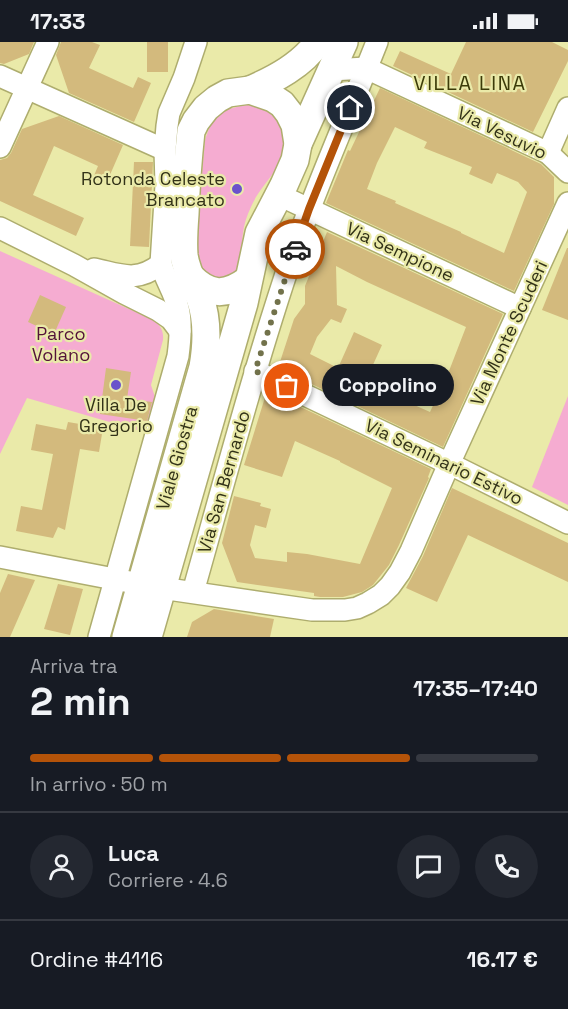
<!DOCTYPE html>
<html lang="it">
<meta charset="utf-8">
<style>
:root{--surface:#171b24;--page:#242831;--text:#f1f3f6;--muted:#9ea1a6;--line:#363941;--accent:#b45309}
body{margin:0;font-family:"Space Grotesk",sans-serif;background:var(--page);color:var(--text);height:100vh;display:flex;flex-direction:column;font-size:22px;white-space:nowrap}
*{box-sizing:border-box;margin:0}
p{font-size:20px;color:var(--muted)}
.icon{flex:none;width:33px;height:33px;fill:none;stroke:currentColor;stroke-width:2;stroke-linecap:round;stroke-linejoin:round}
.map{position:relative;height:595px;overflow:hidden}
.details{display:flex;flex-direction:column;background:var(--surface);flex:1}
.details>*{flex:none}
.pin{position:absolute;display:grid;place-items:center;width:51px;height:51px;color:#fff;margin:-26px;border:3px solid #fff;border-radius:50%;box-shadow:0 2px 6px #0007}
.courier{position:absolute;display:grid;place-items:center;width:60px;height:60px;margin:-30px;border:4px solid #b45309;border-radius:50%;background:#fff;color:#222;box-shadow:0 2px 8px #0007}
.bubble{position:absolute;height:42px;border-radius:21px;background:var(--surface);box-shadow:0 3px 9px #0003;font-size:20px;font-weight:700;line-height:42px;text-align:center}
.summary em{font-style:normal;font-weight:700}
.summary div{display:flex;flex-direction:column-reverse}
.summary{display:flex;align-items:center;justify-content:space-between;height:102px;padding:0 30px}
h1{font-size:39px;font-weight:700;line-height:45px}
.bar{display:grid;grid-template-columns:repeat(4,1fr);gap:9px 6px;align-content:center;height:72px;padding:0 30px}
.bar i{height:8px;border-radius:4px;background:var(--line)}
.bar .on{background:var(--accent)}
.bar p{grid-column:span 4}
.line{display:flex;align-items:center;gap:15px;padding:0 30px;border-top:2px solid var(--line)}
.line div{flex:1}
.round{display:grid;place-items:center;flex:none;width:63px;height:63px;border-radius:32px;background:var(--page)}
.status{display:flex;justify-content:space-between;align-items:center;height:42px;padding:0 30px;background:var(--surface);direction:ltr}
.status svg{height:16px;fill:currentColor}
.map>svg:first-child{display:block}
.green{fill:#f5acd1}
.building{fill:#d3ba7d;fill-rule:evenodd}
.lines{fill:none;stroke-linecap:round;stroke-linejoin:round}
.minor-casing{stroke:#aead6e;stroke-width:24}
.major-casing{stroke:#aead6e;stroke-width:30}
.minor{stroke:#fff;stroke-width:21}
.major{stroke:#fff;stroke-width:27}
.done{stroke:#72724b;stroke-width:6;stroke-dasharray:0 10.8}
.route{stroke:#b45309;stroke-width:8}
.poi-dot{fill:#6a52cb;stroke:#eaeaa9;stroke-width:2}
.labels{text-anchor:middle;stroke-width:4.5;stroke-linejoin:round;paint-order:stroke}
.street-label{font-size:18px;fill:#323218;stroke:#eaeaa9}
.poi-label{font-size:18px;fill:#323218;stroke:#eaeaa9;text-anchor:end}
.park-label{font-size:18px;fill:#531239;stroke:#eaeaa9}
.neighbourhood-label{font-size:20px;letter-spacing:1.5px;fill:#3c3b09;stroke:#eaeaa9}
</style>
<div class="status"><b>17:33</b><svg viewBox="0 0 49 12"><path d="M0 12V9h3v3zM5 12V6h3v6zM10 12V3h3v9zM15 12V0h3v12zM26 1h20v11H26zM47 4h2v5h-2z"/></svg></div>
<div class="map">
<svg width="568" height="595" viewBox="0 0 568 595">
<rect width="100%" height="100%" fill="#eaeaa9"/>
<!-- green -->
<g class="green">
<path d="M247,63C262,65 273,70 281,84C299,115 261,139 251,165C247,173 244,182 243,191C240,209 245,238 217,236C203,235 199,222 195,210L205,99C211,75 223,66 247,63Z"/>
<path d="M0,209L149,276C159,281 164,287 163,298L151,343L157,361L154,380L141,378L137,388L27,356L0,412Z"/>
<polygon points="568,354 568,463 532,445"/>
</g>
<!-- building -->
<g class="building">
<polygon points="0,0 34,0 29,12 4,22 0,21"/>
<polygon points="61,0 92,0 100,3 89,26 133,46 138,35 151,41 134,80 69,51 56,13"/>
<rect x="147" y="0" width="21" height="30"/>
<polygon points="466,0 552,0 568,8 568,19 533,90 393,24 400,9 451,32"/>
<path d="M380,46L541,122L554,135V162L514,249L326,161L348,108L350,109ZM395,85L427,100L424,106L472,125L469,132L492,142L497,131L518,140L527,150L504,211L461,191V190L395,161L396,159L367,147L377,121Z"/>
<polygon points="59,74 123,103 106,142 93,136 98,124 54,104 33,153 84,176 76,194 0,159 0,118 7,116 11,111 22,87"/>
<polygon points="134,120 153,120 149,205 130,204"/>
<path d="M327,190L503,272L443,405L278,326L294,277L305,262V244ZM336,224L367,240L466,285L449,329L430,370L403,358L405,353L367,336L382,303L354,290L338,326L310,312L317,295L331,277L341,281L347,267L337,263Z"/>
<polygon points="567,206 568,206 568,278 542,268"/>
<polygon points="40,253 66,265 54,292 28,280"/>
<polygon points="106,326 131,330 127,357 152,360 147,379 100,372"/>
<polygon points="267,349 431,427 428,435 429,436 399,503 389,523 373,543 362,550 343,555 320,555 314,554 314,551 237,540 222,501 234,454 261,461 260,464 271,467 266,486 255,483 250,503 255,516 287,520 287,510 307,512 360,522 392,446 340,420 340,419 295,399 282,435 244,423"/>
<polygon points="68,380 103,386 99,410 80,407 65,488 58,485 53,496 16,489 21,464 42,468 53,412 31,408 36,382 66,388"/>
<polygon points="452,446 568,501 568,540 468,493 437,560 406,546 423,514"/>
<polygon points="8,532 35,538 10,595 0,595 0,551"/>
<polygon points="58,542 83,547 70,593 44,587"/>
<polygon points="214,567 274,577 270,595 187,595 192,580"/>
</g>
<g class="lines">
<!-- minor casing -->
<g class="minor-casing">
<g id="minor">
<polyline points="331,28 366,26 548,111 568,130"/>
<polyline points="0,34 165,108"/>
<polyline points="0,105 48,0"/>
<polyline points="548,111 568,66"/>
<polyline points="279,153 520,266"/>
<polyline points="0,186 74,223 124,251 158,268 171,277 180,289"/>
<path d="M94,227C122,233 136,241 161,222"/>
<polyline points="255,329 460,427 568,481"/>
<polyline points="0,515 161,546 312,568 345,568 357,566 368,561 381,553 390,544 400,530 411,509 449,422 568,161"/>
<path d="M193,550C225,437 255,323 293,211C318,140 349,71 377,0"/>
<path d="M99,595L178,314C180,299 182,281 178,266C175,251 165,237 161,222L166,143L165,108L167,84L169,71L184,36L196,0"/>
</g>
</g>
<!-- major casing -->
<g class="major-casing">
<g id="major">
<path d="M250,48C275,37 302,23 318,0"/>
<polyline points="298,102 344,0"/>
<path d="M191,235C210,254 226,254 248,238"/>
<path d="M126,595L203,325C207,302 208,278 200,256C194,242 186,229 184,213C183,200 184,185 185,172C186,144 188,117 191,89L196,79L206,66L217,57L228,51L250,48L273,56L282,62L289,71L295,83L298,102L295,118L284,143L259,191L244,261L148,595"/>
</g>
</g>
<!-- minor -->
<use href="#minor" class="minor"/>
<!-- major -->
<use href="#major" class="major"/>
</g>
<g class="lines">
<!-- done -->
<polyline class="done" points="287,344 255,329 295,207"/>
<!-- route -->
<polyline class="route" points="295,207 309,167 350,66"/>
</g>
<!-- markers -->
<g class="poi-dot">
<circle cx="237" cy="147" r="6"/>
<circle cx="116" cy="343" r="6"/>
</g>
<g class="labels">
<!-- street labels -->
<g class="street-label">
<text transform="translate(502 91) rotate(26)" y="6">Via Vesuvio</text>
<text transform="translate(400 210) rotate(25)" y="6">Via Sempione</text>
<text transform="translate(509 291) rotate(-65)" y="6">Via Monte Scuderi</text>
<text transform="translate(177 416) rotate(-74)" y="6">Viale Giostra</text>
<text transform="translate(444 420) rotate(26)" y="6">Via Seminario Estivo</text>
<text transform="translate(224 440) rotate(-74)" y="6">Via San Bernardo</text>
</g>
<!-- poi labels -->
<g class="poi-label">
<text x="225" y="143">Rotonda Celeste<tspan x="225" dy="21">Brancato</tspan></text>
<text x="116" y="369" text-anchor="middle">Villa De<tspan x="116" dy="21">Gregorio</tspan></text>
</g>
<!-- park labels -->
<g class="park-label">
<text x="61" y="298">Parco<tspan x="61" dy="21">Volano</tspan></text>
</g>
<!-- neighbourhood labels -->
<g class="neighbourhood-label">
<text x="470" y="48">VILLA LINA</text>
</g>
</g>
</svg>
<div class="pin" style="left:287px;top:344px;background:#ea580c"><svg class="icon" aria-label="bag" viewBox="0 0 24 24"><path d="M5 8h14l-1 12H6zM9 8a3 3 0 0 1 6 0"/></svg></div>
<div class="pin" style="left:350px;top:66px;background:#1f2937"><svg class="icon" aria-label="home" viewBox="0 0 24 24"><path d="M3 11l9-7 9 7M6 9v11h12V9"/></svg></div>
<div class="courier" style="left:295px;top:207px"><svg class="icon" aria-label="car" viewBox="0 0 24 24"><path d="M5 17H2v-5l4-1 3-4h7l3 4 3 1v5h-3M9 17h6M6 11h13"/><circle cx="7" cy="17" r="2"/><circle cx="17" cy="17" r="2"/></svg></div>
<div class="bubble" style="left:322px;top:322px;width:132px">Coppolino</div>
</div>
<section class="details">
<div class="summary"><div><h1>2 min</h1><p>Arriva tra</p></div><em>17:35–17:40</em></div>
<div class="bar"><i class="on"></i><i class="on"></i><i class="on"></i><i></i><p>In arrivo · 50 m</p></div>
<div class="line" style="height:108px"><a class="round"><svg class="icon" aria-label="person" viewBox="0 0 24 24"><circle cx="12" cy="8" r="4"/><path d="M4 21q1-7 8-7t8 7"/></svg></a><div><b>Luca</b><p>Corriere · 4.6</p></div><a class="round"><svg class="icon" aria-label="chat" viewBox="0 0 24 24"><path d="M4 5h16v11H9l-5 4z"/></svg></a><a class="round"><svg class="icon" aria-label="phone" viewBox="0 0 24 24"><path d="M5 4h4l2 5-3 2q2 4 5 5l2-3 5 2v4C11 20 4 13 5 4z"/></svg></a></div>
<div class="line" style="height:78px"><div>Ordine #4116</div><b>16.17 €</b></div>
</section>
